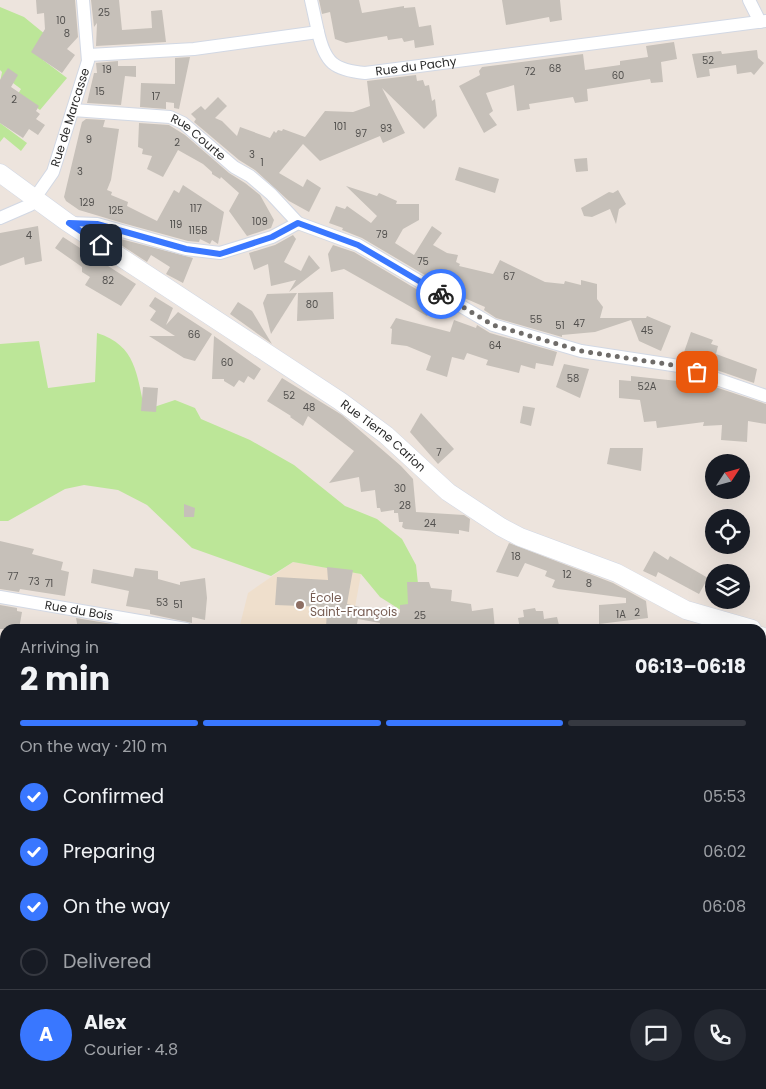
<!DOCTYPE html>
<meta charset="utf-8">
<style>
:root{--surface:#171b24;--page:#242831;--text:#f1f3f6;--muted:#9ea1a6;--line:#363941;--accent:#3977ff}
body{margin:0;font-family:Poppins,sans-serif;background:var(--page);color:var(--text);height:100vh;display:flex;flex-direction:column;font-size:19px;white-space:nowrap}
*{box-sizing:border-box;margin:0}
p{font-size:16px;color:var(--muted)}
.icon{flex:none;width:28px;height:28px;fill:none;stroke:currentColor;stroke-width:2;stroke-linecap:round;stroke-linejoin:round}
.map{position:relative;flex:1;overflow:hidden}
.side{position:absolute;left:0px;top:624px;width:766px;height:466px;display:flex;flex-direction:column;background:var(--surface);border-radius:15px 15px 0 0;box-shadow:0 5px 20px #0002}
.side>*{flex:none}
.needle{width:32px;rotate:54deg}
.buttons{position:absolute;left:705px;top:454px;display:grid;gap:10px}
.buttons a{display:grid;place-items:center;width:45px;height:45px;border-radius:50%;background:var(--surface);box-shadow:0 5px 20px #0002;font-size:25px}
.pin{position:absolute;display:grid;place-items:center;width:42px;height:42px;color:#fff;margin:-21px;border-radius:10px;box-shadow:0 2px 8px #0006}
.courier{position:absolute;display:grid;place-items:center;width:50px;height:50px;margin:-25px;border:4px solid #3977ff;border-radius:50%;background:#fff;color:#222;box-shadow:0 1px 6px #0007}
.summary em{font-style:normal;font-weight:700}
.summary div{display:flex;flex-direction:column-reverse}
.summary{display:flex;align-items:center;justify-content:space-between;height:85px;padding:0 20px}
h1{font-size:32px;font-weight:700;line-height:38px}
.bar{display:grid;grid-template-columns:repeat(4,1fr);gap:8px 5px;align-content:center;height:60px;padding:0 20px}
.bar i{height:6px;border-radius:4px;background:var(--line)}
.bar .selected{background:var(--accent)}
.bar p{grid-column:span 4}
.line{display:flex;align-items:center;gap:12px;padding:0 20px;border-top:1px solid var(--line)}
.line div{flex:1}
.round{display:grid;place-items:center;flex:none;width:52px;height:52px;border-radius:26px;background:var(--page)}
ol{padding:0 20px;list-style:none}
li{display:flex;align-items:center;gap:15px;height:55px}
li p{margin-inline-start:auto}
li .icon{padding:5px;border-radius:50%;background:var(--accent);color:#fff;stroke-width:4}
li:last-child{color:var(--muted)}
li i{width:28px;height:28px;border:2px solid var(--line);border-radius:50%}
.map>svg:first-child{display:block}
.education{fill:#efdfcc}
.green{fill:#bce698}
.building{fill:#c6c0b9}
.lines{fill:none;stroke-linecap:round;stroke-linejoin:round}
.lane-casing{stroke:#d2d8e4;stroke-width:8}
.street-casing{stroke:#d2d8e4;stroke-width:14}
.secondary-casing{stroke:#d2d8e4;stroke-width:19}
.lane{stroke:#fff;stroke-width:6}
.street{stroke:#fff;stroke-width:12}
.secondary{stroke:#fff;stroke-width:18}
.done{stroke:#6f6c69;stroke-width:5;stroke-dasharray:0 9}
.route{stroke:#3977ff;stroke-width:6}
.education-dot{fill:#8d6e63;stroke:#fff;stroke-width:2}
.labels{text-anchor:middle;stroke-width:4;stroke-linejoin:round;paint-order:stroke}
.number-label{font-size:10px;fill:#52504e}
.street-label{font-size:12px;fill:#2b2b2b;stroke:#fff}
.education-label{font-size:12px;fill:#785e54;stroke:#fff;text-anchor:start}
</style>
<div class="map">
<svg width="766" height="1089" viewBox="0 0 766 1089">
<rect width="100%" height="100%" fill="#ede4dd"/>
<!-- education -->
<polygon class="education" points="293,562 361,574 351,629 239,629 248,593"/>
<!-- green -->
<g class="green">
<polygon points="0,7 24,17 62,48 50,51 43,60 67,78 40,110 18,94 21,89 9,80 0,82 2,72 0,70"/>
<polygon points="0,123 27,143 21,151 4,137 0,142"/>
<path d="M97,333C137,346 136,374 145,410L175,400L195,408L201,419L250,440L294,465L345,506L377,519L402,539L416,565L419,593L407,614L380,597L361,574L293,562L271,576L192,548L147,505L118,490L84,485L65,489L8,521H0V344L39,341L48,388L95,382Z"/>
<polygon points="310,1085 585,1085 584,1089 313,1089"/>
</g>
<!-- building -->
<g class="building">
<polygon points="36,0 75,0 78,37 67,49 75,55 62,73 31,52 45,29 44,13 37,14"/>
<polygon points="91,0 119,0 122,30 152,28 151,11 162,10 166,42 96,46 97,23 94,27"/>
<polygon points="319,0 359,0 362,13 404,6 404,8 415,7 419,27 431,25 434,45 415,48 414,40 404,42 402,38 388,40 387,36 346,43 335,39 330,12 322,14"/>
<polygon points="502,0 560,0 562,20 550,22 549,17 506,25"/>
<polygon points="674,42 677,59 661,62 663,82 651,83 650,79 587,89 588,101 575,103 573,97 529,104 530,109 517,111 514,85 486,93 493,111 489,114 497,125 484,133 459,86 480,75 479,71 482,67 583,54 585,70 620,65 620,61 648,57 646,46"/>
<polygon points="757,50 758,58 764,63 754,75 751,72 737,74 736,65 709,69 710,76 697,78 692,54 721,51 722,54"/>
<polygon points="190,57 179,109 174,108 174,103 166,102 166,109 140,107 141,83 175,84 175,58"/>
<polygon points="118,61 118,66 136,66 136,77 125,76 121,105 87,103 94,73 97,73 96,63"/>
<polygon points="8,68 18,75 11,87 39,106 36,111 40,114 36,119 45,125 38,135 29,129 23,138 0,123 0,80"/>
<polygon points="416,75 417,81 423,80 425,86 429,85 432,101 435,99 437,116 424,129 382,88 405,133 383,143 380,136 320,161 303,144 279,173 303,187 307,179 321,188 309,212 289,201 255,170 239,160 194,122 196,119 191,114 201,106 205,110 218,97 227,106 215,118 222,121 237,136 240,127 270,138 274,131 276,133 278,130 282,131 283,129 305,137 325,111 353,112 370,106 367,81"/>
<polygon points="86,119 105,120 103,127 119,129 111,180 107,190 112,192 111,195 128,202 127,206 157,221 174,190 179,193 183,185 224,212 218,244 212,240 210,244 200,239 199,242 188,241 126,224 79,210 66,201 64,197 80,130 82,122"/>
<polygon points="139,123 169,125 185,135 229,173 245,183 260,195 274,220 271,228 247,236 229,211 239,193 221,177 220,179 212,174 212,172 203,164 178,150 163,177 147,169 152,156 142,154 143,149 138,147"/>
<polygon points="587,158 588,171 576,172 574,159"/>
<polygon points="459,167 499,179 495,193 455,180"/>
<polygon points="346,186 377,196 379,193 397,201 396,204 419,204 419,220 403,229 395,243 414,255 432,226 442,233 433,245 447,253 458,255 456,262 460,264 459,266 493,274 500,260 545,282 564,284 565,281 581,285 581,280 597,284 597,299 603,307 600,318 646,318 647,316 671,326 661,351 639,341 631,320 595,332 562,335 562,337 496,318 484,310 485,307 462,297 362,238 342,230 343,228 329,223 336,206 345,209 347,206 371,223 377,216"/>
<polygon points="618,190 626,204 619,209 616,224 610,209 592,217 584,216 581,208 609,192 613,193"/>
<polygon points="38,226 42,261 25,265 24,257 0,266 0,233"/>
<polygon points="293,235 296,239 284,262 301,271 309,255 320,268 289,292 296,280 271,286 268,264 254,270 249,253 275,245"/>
<polygon points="63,237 136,284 121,306 85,285 90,277 82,272 82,267 55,248"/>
<polygon points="117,238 193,258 183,283 166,274 170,267 151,255 147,262 115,241"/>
<polygon points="333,245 354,252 438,302 427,316 344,269 331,272 328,254"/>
<polygon points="333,292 334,319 297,321 298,293"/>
<polygon points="297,293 271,334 263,303 267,294"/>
<polygon points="155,297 173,308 166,325 178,312 212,334 195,361 184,358 149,336 175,336 150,320 156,311 149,306"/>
<polygon points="238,302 252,311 272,344 230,314"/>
<polygon points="396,318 450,332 454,320 476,328 477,325 490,333 557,352 553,366 536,363 535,369 521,365 519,373 486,365 488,360 467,353 464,360 452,357 447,377 426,370 431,356 407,346 391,344 392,329 390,328"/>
<polygon points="691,332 713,340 711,344 718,346 716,354 757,369 754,383 682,358"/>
<polygon points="214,336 261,369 254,380 248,376 244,383 239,380 234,387 224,381 224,379 212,379"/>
<polygon points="564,364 589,369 580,398 556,387"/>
<polygon points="679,375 766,404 766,424 748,421 747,442 721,440 722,425 703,426 704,422 657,428 656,421 644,422 640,400 619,398 619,380 631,381 631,376 678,381"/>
<polygon points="282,378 342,415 401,466 413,479 416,512 464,515 470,519 469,532 459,530 459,534 405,529 402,527 403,522 399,522 398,513 394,513 394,510 381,512 380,508 377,508 375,490 361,492 359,477 329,483 354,451 308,416 303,426 290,417 291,416 267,401"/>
<polygon points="143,387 158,388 156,412 141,411"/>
<polygon points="523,406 535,408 531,426 520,423"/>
<polygon points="421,413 454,449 438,464 410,432"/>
<polygon points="610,448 643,448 641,471 607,464"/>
<polygon points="184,504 195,508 194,517 184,517"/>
<polygon points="0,541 34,549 32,554 63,562 61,570 69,572 65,596 20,589 19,592 0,589"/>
<polygon points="509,543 613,583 646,601 648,618 599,624 599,605 626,603 626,598 558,589 552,587 555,580 545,576 547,571 525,563 518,577 496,572"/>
<polygon points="654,551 668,560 670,556 708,578 699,594 658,572 656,577 643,571"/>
<polygon points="327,567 353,570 347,604 381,612 382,609 400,613 400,605 408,604 407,582 429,582 431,588 452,590 451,601 471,604 472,611 493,608 495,629 379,629 380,623 358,619 356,629 326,629 327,607 275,605 277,577 328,580"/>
<polygon points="135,568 158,571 158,579 180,585 180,582 205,578 207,598 205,620 192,617 192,623 150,614 150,610 126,606 129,591 91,583 93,569 133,577"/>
<polygon points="0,605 17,608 17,611 22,612 19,629 0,629"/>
<polygon points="535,608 536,611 543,611 544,619 557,617 560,629 520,629 518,618 524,617 523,610"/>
<polygon points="76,618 112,624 112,629 78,629"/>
</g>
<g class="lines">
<!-- lane casing -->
<g class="lane-casing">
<polyline id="lane" points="0,763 5,760"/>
</g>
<!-- street casing -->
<g class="street-casing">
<g id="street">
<polyline points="311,0 318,32"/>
<polyline points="749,0 760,22"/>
<path id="s1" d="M89,55L194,49L318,32C325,63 334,70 365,73L766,21"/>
<path id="s2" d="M73,110L170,117L183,123L234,167L250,176L271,194L298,223"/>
<path id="s3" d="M0,218L30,205L53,172L88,61L83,0"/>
<polyline points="69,223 97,224 186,249 220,253 272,237 298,223 358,245 493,325 581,351 679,366 766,396"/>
<path id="s4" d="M0,597L186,629"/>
<polyline points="761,895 766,893"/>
<polyline points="761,926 766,930"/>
<polyline points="596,1089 596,1085"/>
</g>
</g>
<!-- secondary casing -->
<g class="secondary-casing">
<g id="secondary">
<path id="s5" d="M0,173L67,222L340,401L386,435L448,492L501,527L520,537L617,573L686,610L752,629"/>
<polyline points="761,636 766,639"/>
<polyline points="761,678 766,674"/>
<polyline points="761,719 766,724"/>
</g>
</g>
<!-- lane -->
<use href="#lane" class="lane"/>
<!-- street -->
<use href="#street" class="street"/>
<!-- secondary -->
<use href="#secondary" class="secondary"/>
</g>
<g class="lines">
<!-- done -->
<polyline class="done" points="441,294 493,325 581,351 679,366 697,372"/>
<!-- route -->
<polyline class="route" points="101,245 69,223 97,224 186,249 220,254 272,237 298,223 358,245 441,294"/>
</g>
<!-- markers -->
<circle class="education-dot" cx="300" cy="605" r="5"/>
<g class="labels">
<!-- number labels -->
<g class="number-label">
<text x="104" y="16">25</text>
<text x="61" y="24">10</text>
<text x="67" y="37">8</text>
<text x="708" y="64">52</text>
<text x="555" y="72">68</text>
<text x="107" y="73">19</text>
<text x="530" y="75">72</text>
<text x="618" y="79">60</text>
<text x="100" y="95">15</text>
<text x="156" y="100">17</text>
<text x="14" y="103">2</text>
<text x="340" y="130">101</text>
<text x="386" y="132">93</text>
<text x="361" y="137">97</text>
<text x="89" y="143">9</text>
<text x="177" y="146">2</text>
<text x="252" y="158">3</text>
<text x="262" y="166">1</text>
<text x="80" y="175">3</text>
<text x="87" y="206">129</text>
<text x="196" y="212">117</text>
<text x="116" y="214">125</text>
<text x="260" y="225">109</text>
<text x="176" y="228">119</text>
<text x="198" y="234">115B</text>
<text x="382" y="238">79</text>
<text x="29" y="239">4</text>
<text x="423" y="265">75</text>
<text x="509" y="280">67</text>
<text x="108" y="284">82</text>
<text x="312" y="308">80</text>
<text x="536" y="323">55</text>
<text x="579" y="327">47</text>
<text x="560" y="329">51</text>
<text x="647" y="334">45</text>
<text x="194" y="338">66</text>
<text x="495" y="349">64</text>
<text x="227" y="366">60</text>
<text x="573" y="382">58</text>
<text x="647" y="390">52A</text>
<text x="289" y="399">52</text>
<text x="309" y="411">48</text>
<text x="439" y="456">7</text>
<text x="400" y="492">30</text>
<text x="405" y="509">28</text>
<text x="430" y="527">24</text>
<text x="516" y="560">18</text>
<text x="567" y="578">12</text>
<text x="13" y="580">77</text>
<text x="34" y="585">73</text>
<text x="49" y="587">71</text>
<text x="589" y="587">8</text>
<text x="162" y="606">53</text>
<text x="178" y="608">51</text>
<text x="637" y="616">2</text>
<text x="621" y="618">1A</text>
<text x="420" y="619">25</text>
</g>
<!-- street labels -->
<g class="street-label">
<text dy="4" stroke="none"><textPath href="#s1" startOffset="351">Rue du Pachy</textPath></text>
<text dy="4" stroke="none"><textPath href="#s3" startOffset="130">Rue de Marcasse</textPath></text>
<text dy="4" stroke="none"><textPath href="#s2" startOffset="132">Rue Courte</textPath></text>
<text dy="4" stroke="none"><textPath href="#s5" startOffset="465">Rue Tierne Carion</textPath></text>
<text dy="4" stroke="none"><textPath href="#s4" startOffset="80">Rue du Bois</textPath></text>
</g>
<!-- education labels -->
<g class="education-label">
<text x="310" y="602">École<tspan x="310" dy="14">Saint-François</tspan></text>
</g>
</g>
</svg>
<div class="buttons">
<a><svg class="needle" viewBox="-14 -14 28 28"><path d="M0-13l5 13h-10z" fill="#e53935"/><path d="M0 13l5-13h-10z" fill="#9ea1a6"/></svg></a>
<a><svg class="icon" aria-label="locate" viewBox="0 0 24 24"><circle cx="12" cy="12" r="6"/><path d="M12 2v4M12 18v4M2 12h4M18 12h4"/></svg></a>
<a><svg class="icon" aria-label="layers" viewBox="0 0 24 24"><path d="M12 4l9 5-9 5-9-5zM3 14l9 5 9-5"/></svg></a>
</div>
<div class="pin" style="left:697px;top:372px;background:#ea580c"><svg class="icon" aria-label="bag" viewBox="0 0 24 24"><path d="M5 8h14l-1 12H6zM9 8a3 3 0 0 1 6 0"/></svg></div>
<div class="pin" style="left:101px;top:245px;background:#1f2937"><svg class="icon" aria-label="home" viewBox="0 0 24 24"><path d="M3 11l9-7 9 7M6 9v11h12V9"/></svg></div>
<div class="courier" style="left:441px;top:294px"><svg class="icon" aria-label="bike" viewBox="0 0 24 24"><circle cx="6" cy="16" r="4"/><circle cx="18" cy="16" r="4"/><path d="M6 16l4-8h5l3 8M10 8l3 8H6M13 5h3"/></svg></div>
<section class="side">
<div class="summary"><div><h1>2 min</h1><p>Arriving in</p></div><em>06:13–06:18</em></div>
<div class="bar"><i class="selected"></i><i class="selected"></i><i class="selected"></i><i></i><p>On the way · 210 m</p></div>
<ol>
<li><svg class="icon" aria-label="check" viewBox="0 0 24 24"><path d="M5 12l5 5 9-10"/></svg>Confirmed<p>05:53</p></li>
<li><svg class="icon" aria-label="check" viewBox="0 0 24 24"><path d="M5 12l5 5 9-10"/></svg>Preparing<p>06:02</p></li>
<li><svg class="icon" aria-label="check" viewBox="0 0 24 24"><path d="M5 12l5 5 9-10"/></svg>On the way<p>06:08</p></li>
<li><i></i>Delivered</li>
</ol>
<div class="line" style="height:90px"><b class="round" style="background:var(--accent);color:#fff">A</b><div><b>Alex</b><p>Courier · 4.8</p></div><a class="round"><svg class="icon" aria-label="chat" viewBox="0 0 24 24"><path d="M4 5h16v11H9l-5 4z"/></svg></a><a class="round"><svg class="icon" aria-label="phone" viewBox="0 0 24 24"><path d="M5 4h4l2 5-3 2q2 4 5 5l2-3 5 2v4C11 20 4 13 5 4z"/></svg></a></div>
</section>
</div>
